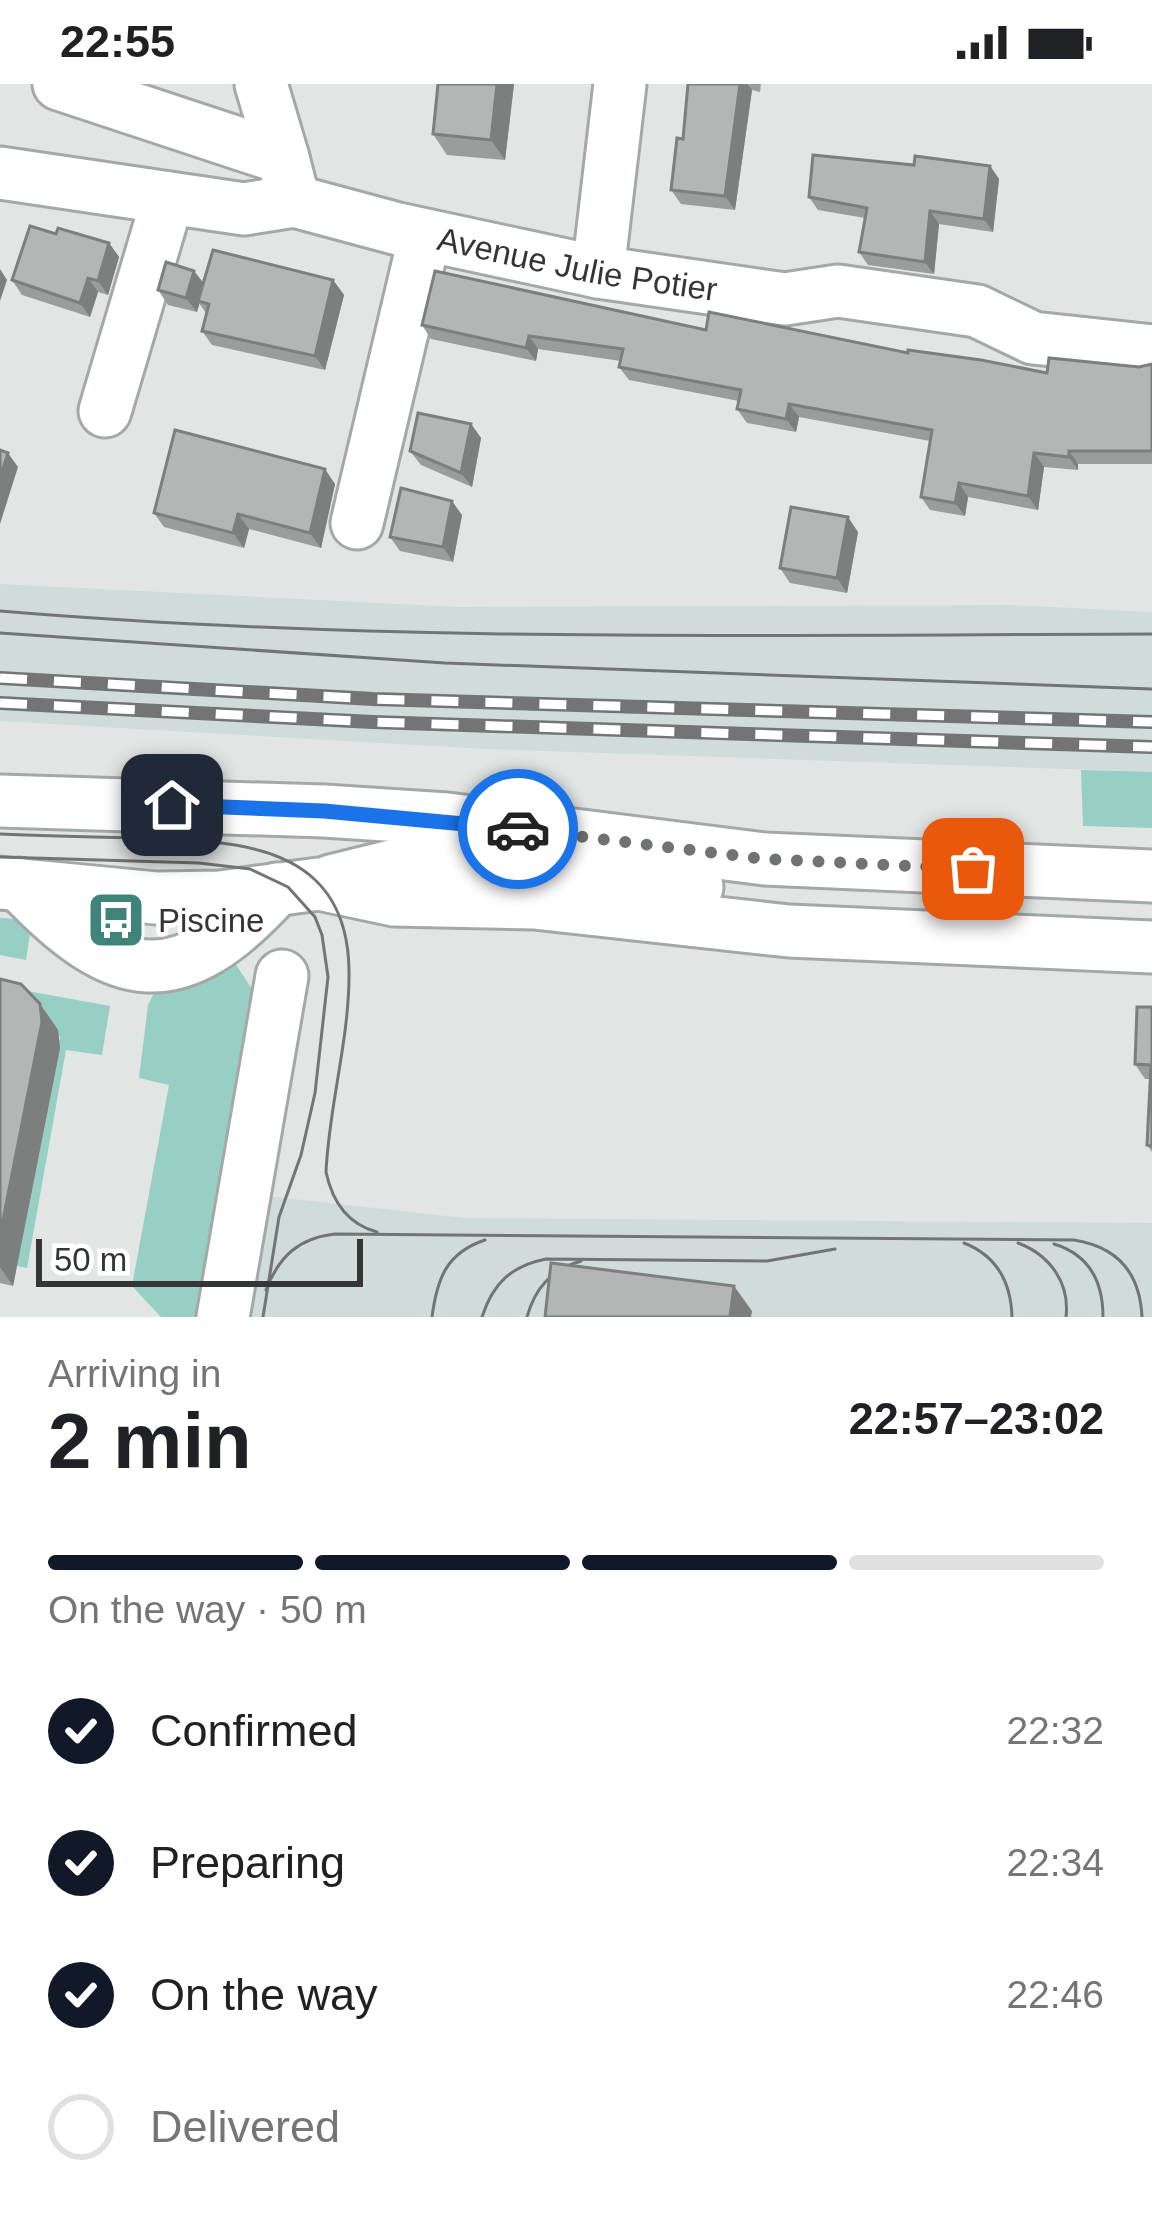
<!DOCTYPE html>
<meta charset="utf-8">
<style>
:root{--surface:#fff;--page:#f2f2f2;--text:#202124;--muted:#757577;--line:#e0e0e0;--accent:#111827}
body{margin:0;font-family:Helvetica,sans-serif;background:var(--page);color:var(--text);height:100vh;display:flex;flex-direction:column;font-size:45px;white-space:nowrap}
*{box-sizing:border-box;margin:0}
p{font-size:39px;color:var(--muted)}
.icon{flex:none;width:66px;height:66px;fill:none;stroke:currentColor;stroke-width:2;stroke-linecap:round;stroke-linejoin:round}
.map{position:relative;height:1233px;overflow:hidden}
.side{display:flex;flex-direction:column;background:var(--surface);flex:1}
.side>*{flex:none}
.scale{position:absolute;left:36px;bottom:30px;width:327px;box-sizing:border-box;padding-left:12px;border:6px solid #343535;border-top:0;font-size:33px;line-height:42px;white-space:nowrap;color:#343535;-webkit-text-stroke:9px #fff;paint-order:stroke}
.pin{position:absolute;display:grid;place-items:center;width:102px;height:102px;color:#fff;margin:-51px;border-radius:24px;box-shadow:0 6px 18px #0006}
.courier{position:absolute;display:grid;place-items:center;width:120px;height:120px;margin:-60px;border:9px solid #1a73e8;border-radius:50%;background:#fff;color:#222;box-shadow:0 3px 15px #0007}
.summary em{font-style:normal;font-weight:700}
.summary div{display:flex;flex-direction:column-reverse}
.summary{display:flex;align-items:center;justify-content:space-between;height:204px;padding:0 48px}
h1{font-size:78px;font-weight:700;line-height:90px}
.bar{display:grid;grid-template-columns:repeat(4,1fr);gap:18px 12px;align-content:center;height:144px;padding:0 48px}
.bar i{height:15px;border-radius:9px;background:var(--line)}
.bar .selected{background:var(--accent)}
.bar p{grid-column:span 4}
ol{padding:0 48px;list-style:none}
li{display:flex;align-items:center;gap:36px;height:132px}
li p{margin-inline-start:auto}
li .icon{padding:12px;border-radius:50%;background:var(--accent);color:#fff;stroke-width:4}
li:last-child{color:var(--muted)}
li i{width:66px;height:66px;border:6px solid var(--line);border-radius:50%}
.status{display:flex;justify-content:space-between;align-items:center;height:84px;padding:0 60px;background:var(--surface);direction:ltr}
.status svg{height:33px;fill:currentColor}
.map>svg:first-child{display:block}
.built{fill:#cfdcd9}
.green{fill:#97cfc4}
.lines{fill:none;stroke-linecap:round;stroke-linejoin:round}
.minor-casing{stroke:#a5a8a8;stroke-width:57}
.minor{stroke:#fff;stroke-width:51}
.tram{stroke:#737575;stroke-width:3}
.rail-casing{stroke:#737575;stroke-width:14}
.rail{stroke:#fff;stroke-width:9;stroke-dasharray:27;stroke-linecap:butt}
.wall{fill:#999d9c}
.shaded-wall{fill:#7d7f7f}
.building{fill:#b2b6b5;stroke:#7d7f7f;stroke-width:3}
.done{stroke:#717372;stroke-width:12;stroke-dasharray:0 21.6}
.route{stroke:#1a73e8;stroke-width:15}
.labels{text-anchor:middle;stroke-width:9;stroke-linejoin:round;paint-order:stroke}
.street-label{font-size:33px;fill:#343535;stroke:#fff}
.poi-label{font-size:33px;fill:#343535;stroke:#fff;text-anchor:start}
</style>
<div class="status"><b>22:55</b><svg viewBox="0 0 49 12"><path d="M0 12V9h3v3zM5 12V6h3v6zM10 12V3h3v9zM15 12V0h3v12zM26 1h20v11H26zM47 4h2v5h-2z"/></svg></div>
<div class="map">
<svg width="1152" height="1233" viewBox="0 0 1152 1233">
<rect width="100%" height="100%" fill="#e1e5e4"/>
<!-- built -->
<g class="built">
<polygon points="0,500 458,523 1012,521 1152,528 1152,688 486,665 0,637"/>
<polygon points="257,1111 464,1134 1152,1139 1152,1233 240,1233"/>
</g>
<!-- green -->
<g class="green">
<polygon points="1081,686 1152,688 1152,744 1083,742"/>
<polygon points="0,834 32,836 26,876 0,871"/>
<polygon points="229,870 254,908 209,1233 161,1233 132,1202 169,1001 139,994 148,921 154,909"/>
<polygon points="0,902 110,922 102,971 66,966 27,1184 17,1182 60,953 47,931"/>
</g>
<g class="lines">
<!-- minor casing -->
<g class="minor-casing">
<g id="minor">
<polyline points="59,0 283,74 294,117"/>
<polyline points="261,0 283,74"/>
<path id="s1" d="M0,89L244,125L294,117L398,145L598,188L785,215L838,207L977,227L1033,254L1152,267"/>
<polyline points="598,188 620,0"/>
<polyline points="105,327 168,114"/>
<polyline points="357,439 425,151"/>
<polyline points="0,717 324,727 447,735 765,775 1152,792"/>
<polyline points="331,797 424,774 697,803"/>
<polyline points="0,799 156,814 220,813 319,800 394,816 534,819 789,847 1152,863"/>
<path d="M19,800C116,903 179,914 277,805"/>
<polyline points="223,1233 282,892"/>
</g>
</g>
<!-- minor -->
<use href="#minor" class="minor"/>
<!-- tram -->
<g class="tram">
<path d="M0,527C383,559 768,551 1152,550"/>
<polyline points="0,549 445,579 1152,605"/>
<path d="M0,750C46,752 92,753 138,754C235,757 347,758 349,886C350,954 329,1020 326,1088C332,1116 347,1140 377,1148"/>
<polyline points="0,773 199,779 250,785 288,803 315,833 322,851 328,893 315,1009 301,1071 279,1133 263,1233"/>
<path d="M964,1159C997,1172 1011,1198 1012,1233"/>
<path d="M1018,1159C1050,1171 1070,1199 1066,1233"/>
<path d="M1054,1160C1090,1171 1103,1198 1103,1233"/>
<path d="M266,1206C279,1172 299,1154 335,1150L1074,1156C1118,1163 1140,1190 1142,1233"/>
<path d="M432,1233C437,1195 446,1169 485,1156"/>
<path d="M482,1233C493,1199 511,1182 546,1175L767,1177L835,1165"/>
<path d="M527,1233C535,1204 551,1186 581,1177"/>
</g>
<!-- rail casing -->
<g class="rail-casing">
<g id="rail">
<polyline points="0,594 373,615 1152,638"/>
<polyline points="0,619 373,638 1152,663"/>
</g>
</g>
<!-- rail -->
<use href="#rail" class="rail"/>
</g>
<!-- wall -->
<g class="wall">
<polygon points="514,0 505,76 447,71 433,50"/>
<polygon points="688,0 761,0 760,8 752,6 735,126 681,120 671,106 683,55"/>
<polygon points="914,81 990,82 999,95 993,148 939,140 934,190 868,181 859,168 865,134 818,126 809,113"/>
<polygon points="56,150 109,159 119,173 108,211 98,208 90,233 22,211 12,196"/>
<polygon points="194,187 203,199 333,196 344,211 325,286 212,261 202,247 206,229 199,219 197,228 168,221 158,206"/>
<polygon points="422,241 706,246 908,269 1047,289 1139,283 1152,280 1152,380 1078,380 1078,386 1044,383 1038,426 968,413 965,432 930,426 921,413 930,357 799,333 796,348 747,339 737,325 739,317 629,296 619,283 621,277 538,265 536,277 431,255"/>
<polygon points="471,340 481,354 472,403 421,381 410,367"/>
<polygon points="335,400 321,464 249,445 244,464 164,443 154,429"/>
<polygon points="462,431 453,478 400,467 390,453"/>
<polygon points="858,448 847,509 790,499 780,484"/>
<polygon points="0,895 40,920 58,946 60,964 13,1202 0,1199"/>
<polygon points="1152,923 1152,1068 1147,1061 1151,995 1145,995 1135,980"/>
</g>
<!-- shaded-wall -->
<g class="shaded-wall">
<polygon points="497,0 514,0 505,76 491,56"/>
<polygon points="740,0 747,0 752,6 735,126 725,112"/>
<polygon points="990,82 999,95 993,148 984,135"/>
<polygon points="930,127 939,140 934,190 925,178"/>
<polygon points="109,159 119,173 108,211 98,197"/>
<polygon points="0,185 7,196 0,217"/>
<polygon points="194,187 205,201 197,228 186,214"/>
<polygon points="88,194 98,208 90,233 80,219"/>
<polygon points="333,196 344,211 325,286 315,272"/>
<polygon points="529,252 538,265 536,277 526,264"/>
<polygon points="789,320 799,333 796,348 786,335"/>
<polygon points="471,340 481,354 472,403 461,389"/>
<polygon points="1069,367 1078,380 1078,386 1069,373"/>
<polygon points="8,369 18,383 0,440 0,394"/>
<polygon points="1034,369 1044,383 1038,426 1028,412"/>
<polygon points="325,385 335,400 321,464 310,449"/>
<polygon points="959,399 968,413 965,432 955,419"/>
<polygon points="452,417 462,431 453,478 443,463"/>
<polygon points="238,430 249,445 244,464 233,449"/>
<polygon points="848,433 858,448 847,509 837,494"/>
<polygon points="40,920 58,946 60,964 13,1202 0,1183 0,1151"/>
<polygon points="734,1202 752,1227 751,1233 730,1233"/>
</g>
<!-- building -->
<g class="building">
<polygon points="438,0 497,0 491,56 433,50"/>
<polygon points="688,0 740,0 725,112 671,106 677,54 683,55"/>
<polygon points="813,71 914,81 915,72 990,82 984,135 930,127 925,178 859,168 867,124 809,113"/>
<polygon points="30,142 56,150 58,144 109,159 98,197 88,194 80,219 12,196"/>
<polygon points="213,166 333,196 315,272 202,247 209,220 198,217"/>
<polygon points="166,178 194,187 186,214 158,206"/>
<polygon points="435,187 706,246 709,228 908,269 908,266 981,276 1047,289 1049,274 1139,283 1152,280 1152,367 1069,367 1069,373 1034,369 1028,412 959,399 955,419 921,413 932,346 789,320 786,335 737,325 741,306 619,283 623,265 529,252 526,264 422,241"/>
<polygon points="418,329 471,340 461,389 410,367"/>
<polygon points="175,346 325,385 310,449 238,430 233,449 154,429"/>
<polygon points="0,366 8,369 0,394"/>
<polygon points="401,404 452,417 443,463 390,453"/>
<polygon points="791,423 848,433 837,494 780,484"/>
<polygon points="0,895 21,900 40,920 42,938 0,1151"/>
<polygon points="1137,923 1152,923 1152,1062 1147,1061 1151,981 1135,980"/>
<polygon points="551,1179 734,1202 730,1233 545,1233"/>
</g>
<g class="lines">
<!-- done -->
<polyline class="done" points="518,745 765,775 973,785"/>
<!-- route -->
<polyline class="route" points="172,721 324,727 518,745"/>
</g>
<!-- icons -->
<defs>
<g id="bus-square" transform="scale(3)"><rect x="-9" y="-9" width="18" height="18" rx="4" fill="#3f8479" stroke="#fff"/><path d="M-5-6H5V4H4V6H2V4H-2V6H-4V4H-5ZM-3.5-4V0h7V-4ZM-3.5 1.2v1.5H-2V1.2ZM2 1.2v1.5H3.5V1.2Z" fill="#fff"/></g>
</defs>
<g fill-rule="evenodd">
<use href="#bus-square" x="116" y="836"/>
</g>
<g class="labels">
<!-- street labels -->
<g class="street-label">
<text dy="12" stroke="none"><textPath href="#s1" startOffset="588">Avenue Julie Potier</textPath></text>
</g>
<!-- poi labels -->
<g class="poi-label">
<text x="158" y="848">Piscine</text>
</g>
</g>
</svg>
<div class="scale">50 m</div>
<div class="pin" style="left:973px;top:785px;background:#ea580c"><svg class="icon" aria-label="bag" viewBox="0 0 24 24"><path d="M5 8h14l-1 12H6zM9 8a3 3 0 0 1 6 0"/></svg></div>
<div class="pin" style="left:172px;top:721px;background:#1f2937"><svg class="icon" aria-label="home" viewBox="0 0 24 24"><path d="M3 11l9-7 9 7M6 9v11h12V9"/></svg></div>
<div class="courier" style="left:518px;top:745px"><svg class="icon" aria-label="car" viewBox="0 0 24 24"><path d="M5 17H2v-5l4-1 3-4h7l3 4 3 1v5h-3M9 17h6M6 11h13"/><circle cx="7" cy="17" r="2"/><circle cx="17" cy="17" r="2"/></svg></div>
</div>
<section class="side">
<div class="summary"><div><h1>2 min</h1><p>Arriving in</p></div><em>22:57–23:02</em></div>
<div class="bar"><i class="selected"></i><i class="selected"></i><i class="selected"></i><i></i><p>On the way · 50 m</p></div>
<ol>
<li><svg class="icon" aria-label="check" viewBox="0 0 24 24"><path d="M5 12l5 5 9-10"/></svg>Confirmed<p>22:32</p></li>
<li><svg class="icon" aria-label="check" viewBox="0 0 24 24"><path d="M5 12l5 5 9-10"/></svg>Preparing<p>22:34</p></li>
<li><svg class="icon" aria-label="check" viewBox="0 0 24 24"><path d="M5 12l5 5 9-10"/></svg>On the way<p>22:46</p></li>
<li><i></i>Delivered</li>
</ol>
</section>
